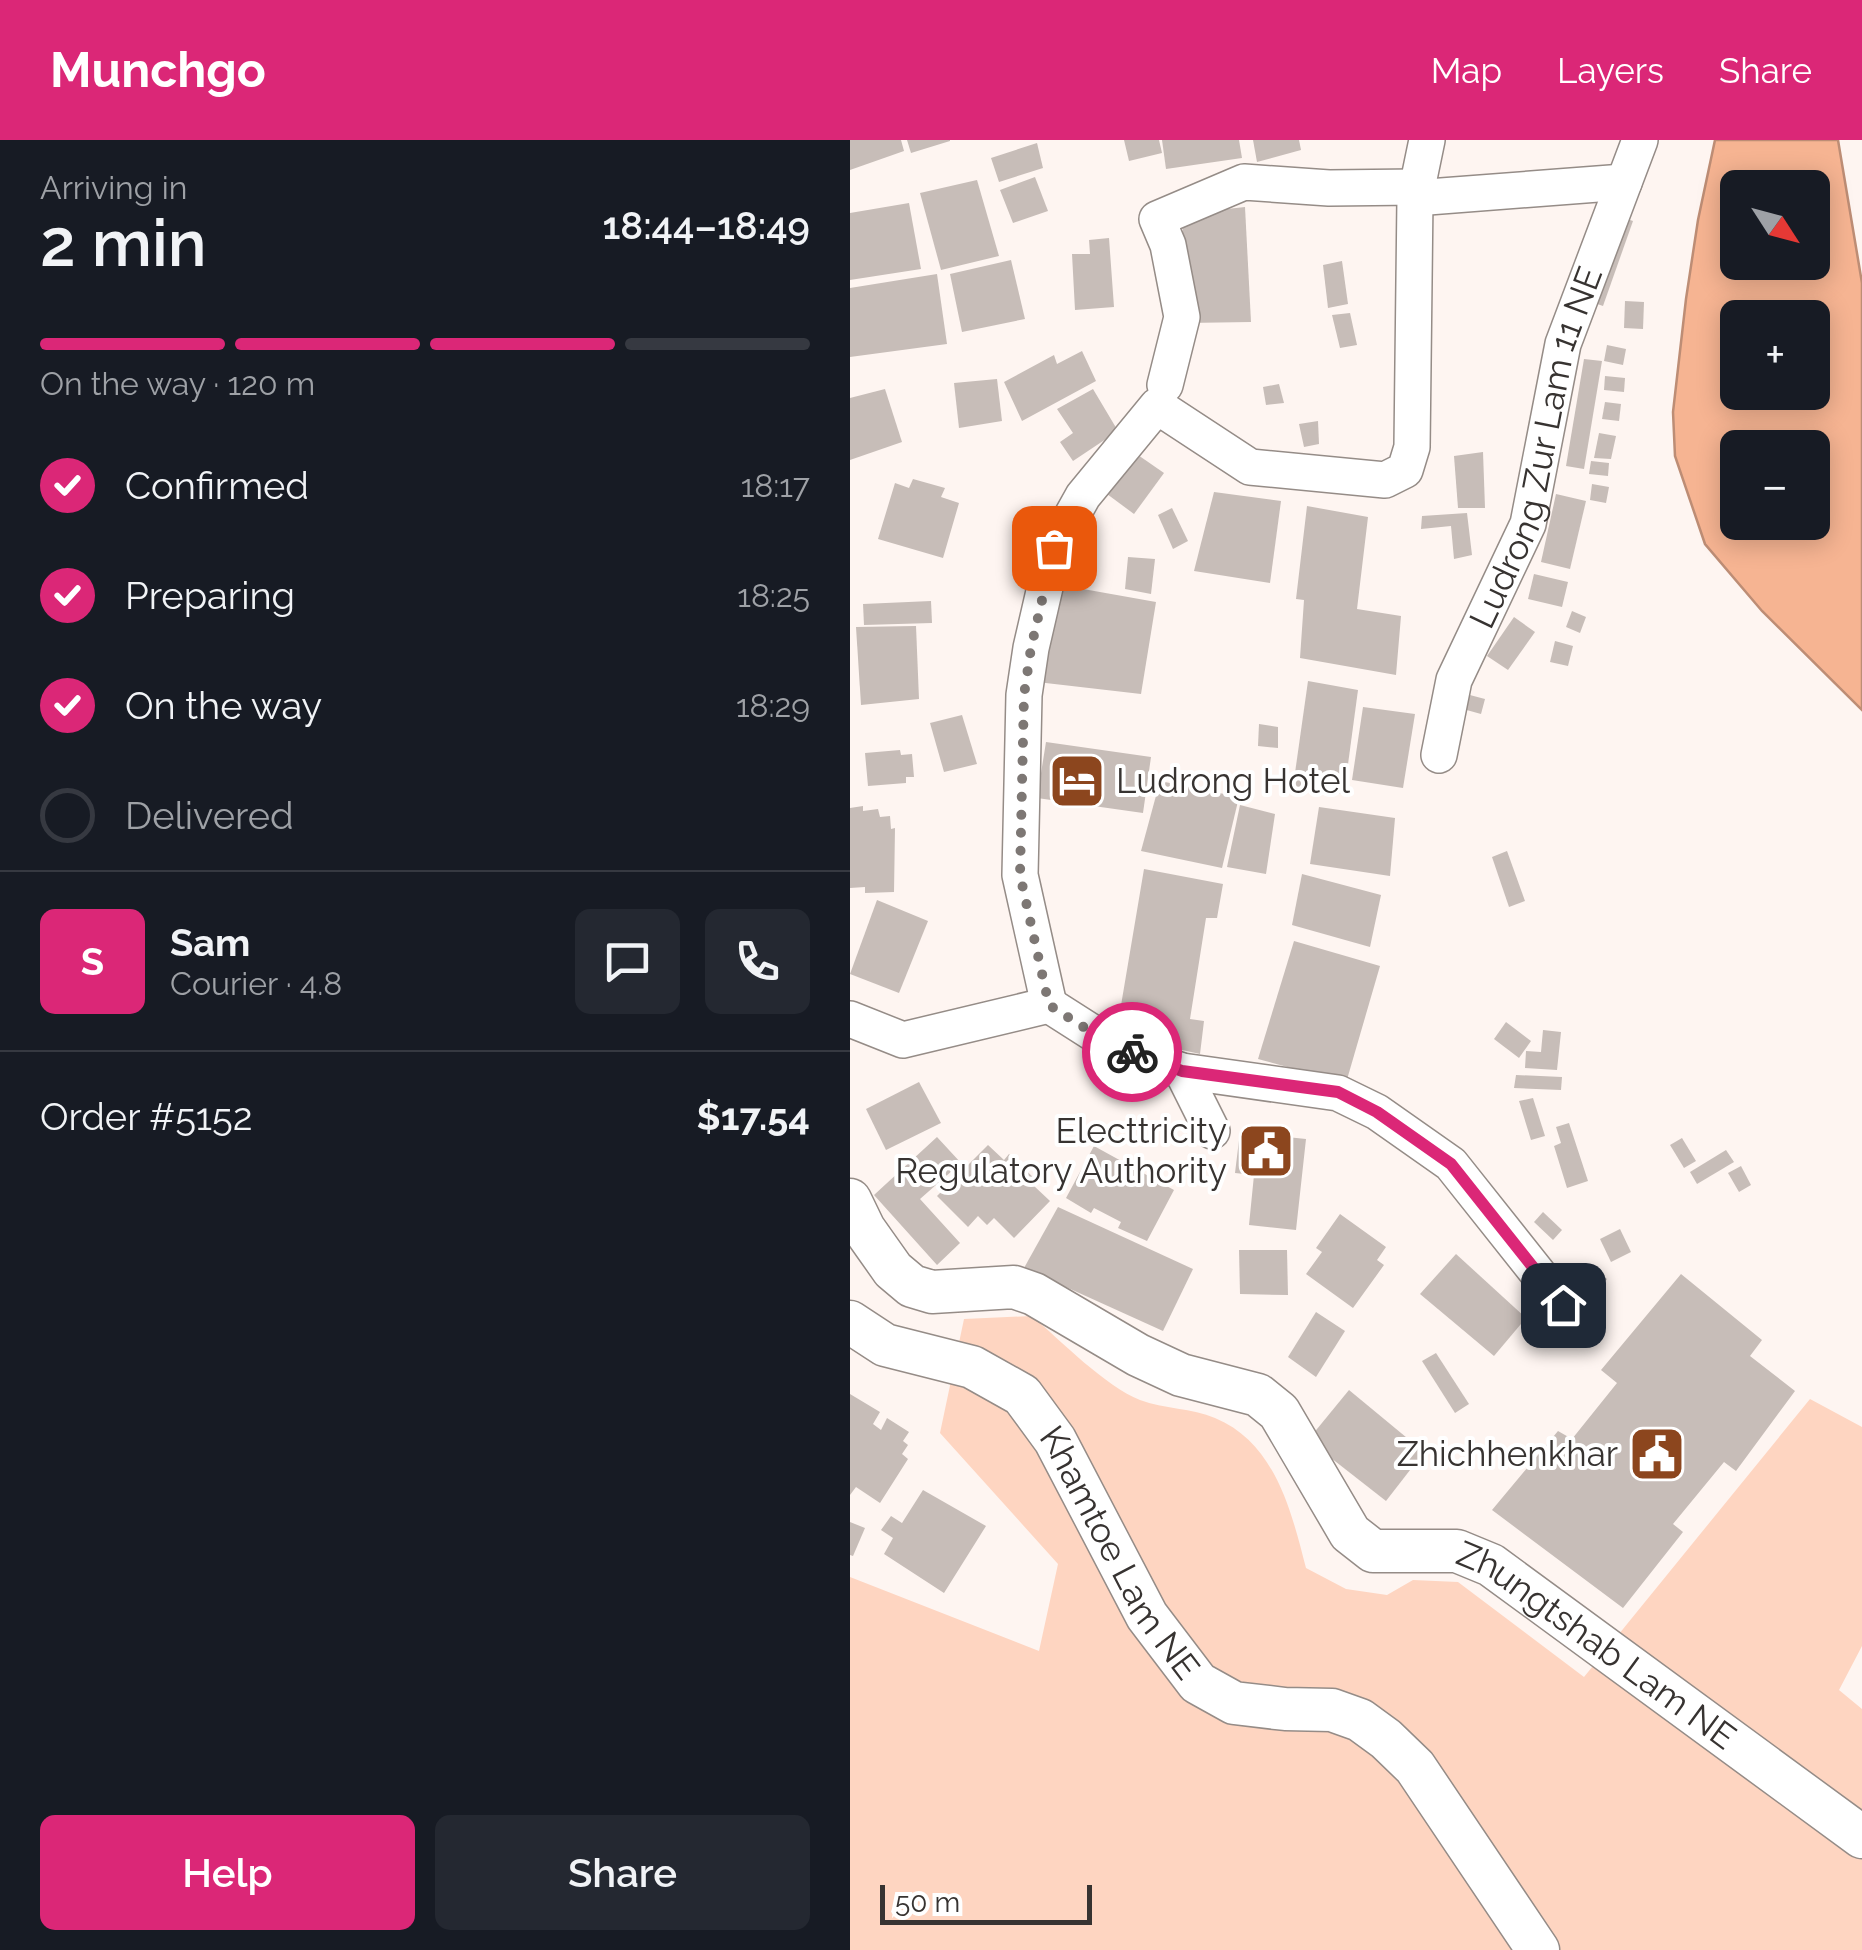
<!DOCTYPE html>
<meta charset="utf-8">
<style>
:root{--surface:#171b24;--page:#242831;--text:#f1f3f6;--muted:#9ea1a6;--line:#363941;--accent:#db2777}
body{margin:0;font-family:Raleway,sans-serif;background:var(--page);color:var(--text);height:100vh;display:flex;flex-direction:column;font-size:38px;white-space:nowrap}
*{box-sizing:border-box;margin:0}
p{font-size:32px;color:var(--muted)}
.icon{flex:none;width:55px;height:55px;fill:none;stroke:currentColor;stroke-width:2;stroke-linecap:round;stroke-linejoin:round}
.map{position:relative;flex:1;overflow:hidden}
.drawer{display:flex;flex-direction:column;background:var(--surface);width:850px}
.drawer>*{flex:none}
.needle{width:65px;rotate:126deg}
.buttons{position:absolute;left:870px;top:30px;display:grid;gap:20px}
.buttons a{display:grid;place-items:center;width:110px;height:110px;border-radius:15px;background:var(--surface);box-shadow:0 5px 25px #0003;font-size:50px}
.scale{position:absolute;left:30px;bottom:25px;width:212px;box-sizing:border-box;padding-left:10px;border:5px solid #373331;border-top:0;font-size:28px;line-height:35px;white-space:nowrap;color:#373331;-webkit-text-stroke:8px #fff;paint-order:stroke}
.pin{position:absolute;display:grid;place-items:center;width:85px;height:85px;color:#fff;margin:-42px;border-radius:20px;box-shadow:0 5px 15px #0006}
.courier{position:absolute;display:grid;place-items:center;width:100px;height:100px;margin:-50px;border:8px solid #db2777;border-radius:50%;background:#fff;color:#222;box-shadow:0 2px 12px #0007}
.headline em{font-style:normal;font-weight:600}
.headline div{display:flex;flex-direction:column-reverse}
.headline{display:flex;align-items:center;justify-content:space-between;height:170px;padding:0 40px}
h1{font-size:65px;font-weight:600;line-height:75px}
.bar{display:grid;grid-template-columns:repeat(4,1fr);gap:15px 10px;align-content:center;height:120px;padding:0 40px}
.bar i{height:12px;border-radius:8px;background:var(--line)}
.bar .selected{background:var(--accent)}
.bar p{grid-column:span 4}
.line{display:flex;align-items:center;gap:25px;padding:0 40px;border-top:2px solid var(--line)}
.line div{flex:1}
.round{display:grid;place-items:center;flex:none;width:105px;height:105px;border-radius:15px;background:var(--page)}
ol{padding:0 40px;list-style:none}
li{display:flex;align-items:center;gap:30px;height:110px}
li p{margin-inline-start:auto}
li .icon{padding:10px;border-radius:50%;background:var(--accent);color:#fff;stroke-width:4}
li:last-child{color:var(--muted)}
li i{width:55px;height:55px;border:5px solid var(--line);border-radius:50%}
.button{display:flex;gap:20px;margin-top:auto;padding:20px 40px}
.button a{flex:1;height:115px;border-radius:15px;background:var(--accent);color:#fff;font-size:40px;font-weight:600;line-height:115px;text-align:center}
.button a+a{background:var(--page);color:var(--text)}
header{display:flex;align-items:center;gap:60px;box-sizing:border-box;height:140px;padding:0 50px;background:var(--accent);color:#fff}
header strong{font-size:48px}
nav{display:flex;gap:55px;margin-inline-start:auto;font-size:35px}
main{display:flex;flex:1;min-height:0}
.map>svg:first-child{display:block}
.green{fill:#fed5c1}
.water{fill:#f6b492;stroke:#bd8d75;stroke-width:2.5;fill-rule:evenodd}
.building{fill:#c7bdb8}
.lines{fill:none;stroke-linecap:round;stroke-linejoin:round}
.minor-casing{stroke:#958c87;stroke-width:38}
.major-casing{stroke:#958c87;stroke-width:45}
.minor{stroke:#fff;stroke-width:35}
.major{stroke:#fff;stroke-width:42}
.done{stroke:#7d7774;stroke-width:10;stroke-dasharray:0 18}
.route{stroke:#db2777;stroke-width:12}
.labels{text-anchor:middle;stroke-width:8;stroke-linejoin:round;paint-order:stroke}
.street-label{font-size:35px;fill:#373331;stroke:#fff}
.poi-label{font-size:35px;fill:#373331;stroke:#fff;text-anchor:end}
</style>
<header>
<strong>Munchgo</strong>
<nav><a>Map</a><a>Layers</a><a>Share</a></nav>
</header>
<main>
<section class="drawer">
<div class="headline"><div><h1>2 min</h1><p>Arriving in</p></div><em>18:44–18:49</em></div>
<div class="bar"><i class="selected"></i><i class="selected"></i><i class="selected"></i><i></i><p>On the way · 120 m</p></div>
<ol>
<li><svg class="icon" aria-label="check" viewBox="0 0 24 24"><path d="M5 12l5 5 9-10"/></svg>Confirmed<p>18:17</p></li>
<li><svg class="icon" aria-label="check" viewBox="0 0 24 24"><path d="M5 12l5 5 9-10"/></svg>Preparing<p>18:25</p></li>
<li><svg class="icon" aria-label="check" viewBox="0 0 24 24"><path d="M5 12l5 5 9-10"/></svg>On the way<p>18:29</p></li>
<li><i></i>Delivered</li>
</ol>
<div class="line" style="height:180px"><b class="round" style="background:var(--accent);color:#fff">S</b><div><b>Sam</b><p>Courier · 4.8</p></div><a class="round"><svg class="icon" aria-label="chat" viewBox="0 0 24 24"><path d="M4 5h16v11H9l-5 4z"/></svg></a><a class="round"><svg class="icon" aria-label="phone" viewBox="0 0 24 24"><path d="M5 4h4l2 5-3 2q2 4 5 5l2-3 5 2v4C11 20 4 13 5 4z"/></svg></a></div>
<div class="line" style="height:130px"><div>Order #5152</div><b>$17.54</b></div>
<div class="button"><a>Help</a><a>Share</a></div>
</section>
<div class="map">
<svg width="1012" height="1810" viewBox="0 0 1012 1810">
<rect width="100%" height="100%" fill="#fef5f1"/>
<!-- green -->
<path class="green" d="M182,1176C211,1201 255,1246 290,1260C314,1269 342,1268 365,1278C425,1303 441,1370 456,1428L496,1449L537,1455L563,1440L608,1442L734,1537L960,1259L1012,1287V1506L989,1550L1012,1569V1810H0V1437L189,1511L208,1424L90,1293L114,1179Z"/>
<!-- water -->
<path class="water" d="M865,0H988L1012,143V570L912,471L855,404L825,316L823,272L836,159L848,80ZM888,48H962V122H888ZM888,178H962V252H888ZM888,308H962V382H888Z"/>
<!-- building -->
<g class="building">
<polygon points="0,0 51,0 54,11 0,30"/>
<polygon points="57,0 100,0 100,1 61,13"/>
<polygon points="274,0 309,0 312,13 279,21"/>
<polygon points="312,0 389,0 392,18 316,29"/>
<polygon points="403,0 449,0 451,10 407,22"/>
<polygon points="187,3 193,28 149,42 141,18"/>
<polygon points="185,37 198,71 163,83 150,50"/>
<polygon points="127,40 149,116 91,130 70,53"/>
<polygon points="59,63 71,129 0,140 0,73"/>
<polygon points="395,67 401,182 337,183 332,74"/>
<polygon points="763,74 783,81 753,166 733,159"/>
<polygon points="259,98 264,167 225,170 222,114 240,114 239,100"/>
<polygon points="161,120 175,179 112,192 100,134"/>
<polygon points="492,121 498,164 478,168 473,125"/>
<polygon points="87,134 97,204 0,217 0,148"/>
<polygon points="775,161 794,162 793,189 774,188"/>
<polygon points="500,173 507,205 490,208 482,175"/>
<polygon points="757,205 776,209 773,225 754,221"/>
<polygon points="232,211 246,241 172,281 154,242 204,215 207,224"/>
<polygon points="734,219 752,221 734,329 716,326"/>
<polygon points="755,236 775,238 774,252 754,250"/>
<polygon points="147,239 152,281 109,288 104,243"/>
<polygon points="429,244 434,263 416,265 413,247"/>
<polygon points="35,249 52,302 0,320 0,258"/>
<polygon points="243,249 268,291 223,321 210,302 223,293 207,269"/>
<polygon points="755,262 771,264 769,281 752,279"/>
<polygon points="468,281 469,304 454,307 449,284"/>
<polygon points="749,293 766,296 761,319 744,318"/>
<polygon points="633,312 635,368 608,368 604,316"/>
<polygon points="288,315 314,333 284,374 257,354"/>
<polygon points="741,321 759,323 758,336 739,334"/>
<polygon points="63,339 95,348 91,357 109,363 93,418 28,399 45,343 59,348"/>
<polygon points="742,344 759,347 756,363 740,360"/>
<polygon points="364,352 431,361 420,443 344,431"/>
<polygon points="706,354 736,361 720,429 691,422"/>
<polygon points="457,366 518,377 507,469 551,476 546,535 450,518 454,460 446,459"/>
<polygon points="322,368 338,401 323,409 308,375"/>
<polygon points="617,373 622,415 604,419 601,386 571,389 572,376"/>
<polygon points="278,417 305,419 301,454 275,449"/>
<polygon points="684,434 718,442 712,467 678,459"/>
<polygon points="205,444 306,462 291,554 187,542"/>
<polygon points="81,461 82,483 14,485 13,464"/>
<polygon points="722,471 736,477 730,493 716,487"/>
<polygon points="664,477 685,492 658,530 637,516"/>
<polygon points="66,486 69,559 11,565 6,487"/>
<polygon points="705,501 723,506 718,526 700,522"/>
<polygon points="458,541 508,550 494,654 443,647"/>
<polygon points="616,554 635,559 631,574 613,569"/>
<polygon points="513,567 565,574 553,648 502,640"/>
<polygon points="112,575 127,624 94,632 80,583"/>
<polygon points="409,584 428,587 428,608 408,606"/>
<polygon points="196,602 301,617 293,673 187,658"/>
<polygon points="50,610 51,615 62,614 64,637 56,637 56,643 18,646 15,613"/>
<polygon points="310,641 389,657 372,728 291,711"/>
<polygon points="390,665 425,674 416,734 377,727"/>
<polygon points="13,666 13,671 28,669 30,677 40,676 41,689 45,688 44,752 15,753 15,747 0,748 0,668"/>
<polygon points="469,667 545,678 540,736 460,724"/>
<polygon points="657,711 675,761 659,767 642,717"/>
<polygon points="294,729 373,744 367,778 356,778 340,879 354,881 350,914 266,895"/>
<polygon points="452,734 531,755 520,807 442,785"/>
<polygon points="27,760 78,781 49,853 0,834"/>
<polygon points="444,801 530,826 496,943 408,919"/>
<polygon points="656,882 681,901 669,918 644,899"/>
<polygon points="693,890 711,892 707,930 675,928 676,911 691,912"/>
<polygon points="666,935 712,937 711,950 664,948"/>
<polygon points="69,942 91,983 36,1010 16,969"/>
<polygon points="683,958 695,996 681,1000 669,961"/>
<polygon points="719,983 738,1041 717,1048 704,1006 711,1003 706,987"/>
<polygon points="390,992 456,999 446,1090 399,1085 404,1035 385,1033"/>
<polygon points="87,997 111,1023 70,1059 110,1103 87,1125 24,1055"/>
<polygon points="832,998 846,1021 834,1028 820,1005"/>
<polygon points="138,1005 154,1020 159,1014 187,1041 183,1045 200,1061 164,1098 144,1078 137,1085 128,1076 118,1087 87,1056"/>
<polygon points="244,1006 324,1050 297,1101 268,1088 271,1082 244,1068 241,1073 216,1058"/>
<polygon points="876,1010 884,1022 847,1044 840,1032"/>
<polygon points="891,1026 901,1045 889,1052 878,1033"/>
<polygon points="208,1067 343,1129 313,1191 174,1128"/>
<polygon points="693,1072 712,1090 703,1100 684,1082"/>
<polygon points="490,1074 536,1107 527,1120 534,1125 503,1168 456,1134 472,1112 466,1108"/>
<polygon points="770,1089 781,1112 761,1122 750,1099"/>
<polygon points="389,1110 437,1110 438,1155 390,1154"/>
<polygon points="606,1114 676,1178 644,1216 570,1154"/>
<polygon points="737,1124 757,1139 747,1152 727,1137"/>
<polygon points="831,1134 912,1200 900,1216 945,1251 886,1331 874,1322 823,1384 833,1392 773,1468 642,1370 708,1291 722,1299 767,1243 751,1230"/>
<polygon points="466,1172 495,1191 466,1237 438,1217"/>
<polygon points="586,1213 619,1264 605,1273 572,1221"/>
<polygon points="499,1250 574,1312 536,1361 458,1300"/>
<polygon points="0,1254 30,1272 23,1284 31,1290 37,1278 59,1292 53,1301 58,1305 52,1314 58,1319 30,1363 6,1347 0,1355"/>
<polygon points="73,1350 136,1386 94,1453 34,1414 43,1398 31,1390 41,1376 52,1383"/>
<polygon points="0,1382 15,1388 3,1416 0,1415"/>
</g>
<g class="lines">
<!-- minor casing -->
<g class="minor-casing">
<g id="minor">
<polyline points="565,58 774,42"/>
<polyline points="315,245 332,177 318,105 307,79 394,42 479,48 567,47"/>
<path id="s1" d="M589,615L604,540L678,384L713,204L790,0"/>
<polyline points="199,865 170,735 174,555 181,508 204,408 233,356 307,266 400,327 535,340 555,330 562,307 565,58 577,0"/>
<polyline points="199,865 246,895 292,917 332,931 488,953 527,972 601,1024 713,1165"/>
<polyline points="0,879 53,900 199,865"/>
<polyline points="332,931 362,991"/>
</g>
</g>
<!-- major casing -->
<g class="major-casing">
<g id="major">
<path id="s2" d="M0,1060L14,1089L43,1130L62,1146L82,1152L164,1147L184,1154L288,1215L331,1235L408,1255L429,1272L500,1393L523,1411H607L641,1425L1012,1697"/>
<path id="s3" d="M0,1182L35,1205L122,1227L172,1255L205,1300L297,1476L348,1543L384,1563L435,1569L482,1570L510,1580L536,1599L565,1627L688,1810"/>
</g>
</g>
<!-- minor -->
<use href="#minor" class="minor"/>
<!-- major -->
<use href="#major" class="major"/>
</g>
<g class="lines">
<!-- done -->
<polyline class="done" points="204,408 181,508 174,555 170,735 199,865 246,895 282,912"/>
<!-- route -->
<polyline class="route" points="282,912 332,931 488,952 527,972 601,1024 713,1165"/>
</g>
<!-- icons -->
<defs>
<g id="hotel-square" transform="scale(2.875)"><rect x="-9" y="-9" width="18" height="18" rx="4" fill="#8c461e" stroke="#fff"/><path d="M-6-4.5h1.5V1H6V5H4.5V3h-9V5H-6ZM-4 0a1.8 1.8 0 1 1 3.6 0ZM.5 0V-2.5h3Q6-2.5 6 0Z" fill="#fff"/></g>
<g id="civic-square" transform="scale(2.875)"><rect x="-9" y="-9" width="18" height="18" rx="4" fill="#8c461e" stroke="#fff"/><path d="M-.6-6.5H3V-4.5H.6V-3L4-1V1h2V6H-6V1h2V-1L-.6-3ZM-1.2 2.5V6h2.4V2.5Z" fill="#fff"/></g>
</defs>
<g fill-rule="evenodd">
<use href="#hotel-square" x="227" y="641"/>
<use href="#civic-square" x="416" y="1011"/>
<use href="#civic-square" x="807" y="1314"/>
</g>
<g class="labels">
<!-- street labels -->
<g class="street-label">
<text dy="12" stroke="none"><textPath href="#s1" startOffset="325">Ludrong Zur Lam 11 NE</textPath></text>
<text dy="12" stroke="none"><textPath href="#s3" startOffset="375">Khamtoe Lam NE</textPath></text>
<text dy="12" stroke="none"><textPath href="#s2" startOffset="928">Zhungtshab Lam NE</textPath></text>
</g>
<!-- poi labels -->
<g class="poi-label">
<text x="266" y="653" text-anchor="start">Ludrong Hotel</text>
<text x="377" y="1003">Electtricity<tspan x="377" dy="40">Regulatory Authority</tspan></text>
<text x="768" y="1326">Zhichhenkhar</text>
</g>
</g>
</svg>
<div class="buttons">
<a><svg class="needle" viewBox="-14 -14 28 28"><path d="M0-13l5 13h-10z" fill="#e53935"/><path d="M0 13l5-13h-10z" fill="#9ea1a6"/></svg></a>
<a>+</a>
<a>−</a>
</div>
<div class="scale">50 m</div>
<div class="pin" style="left:204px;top:408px;background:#ea580c"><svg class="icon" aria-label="bag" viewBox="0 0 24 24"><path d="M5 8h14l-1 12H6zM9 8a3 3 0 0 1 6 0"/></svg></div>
<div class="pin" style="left:713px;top:1165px;background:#1f2937"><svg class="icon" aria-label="home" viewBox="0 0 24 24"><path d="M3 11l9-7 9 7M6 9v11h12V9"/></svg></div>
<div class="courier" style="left:282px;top:912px"><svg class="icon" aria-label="bike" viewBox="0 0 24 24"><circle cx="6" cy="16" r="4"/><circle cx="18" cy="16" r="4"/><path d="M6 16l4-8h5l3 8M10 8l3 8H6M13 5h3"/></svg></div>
</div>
</main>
